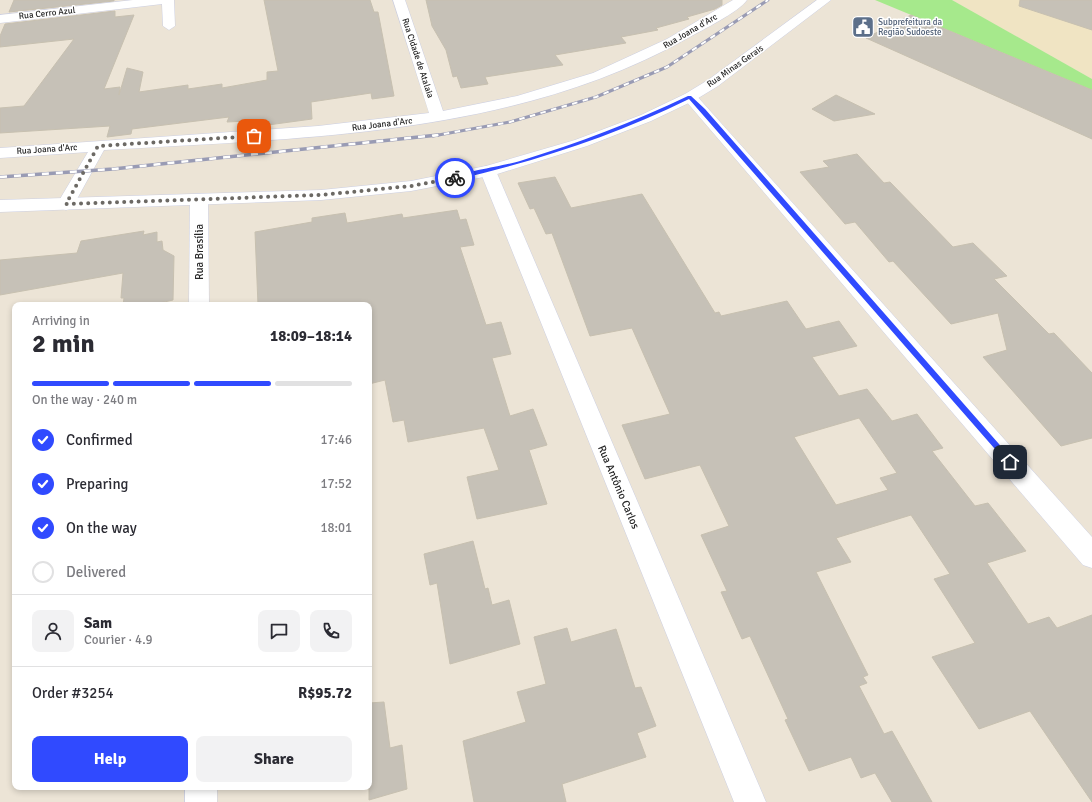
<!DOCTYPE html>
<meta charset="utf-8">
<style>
:root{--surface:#fff;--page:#f2f2f3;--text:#2b2b33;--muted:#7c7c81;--line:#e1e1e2;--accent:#304aff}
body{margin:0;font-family:Signika,sans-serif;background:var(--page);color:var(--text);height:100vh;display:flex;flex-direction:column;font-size:15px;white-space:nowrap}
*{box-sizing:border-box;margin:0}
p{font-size:13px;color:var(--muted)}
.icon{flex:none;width:22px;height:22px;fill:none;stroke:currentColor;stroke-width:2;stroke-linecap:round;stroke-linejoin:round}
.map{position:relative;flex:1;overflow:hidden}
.side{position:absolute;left:12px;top:302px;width:360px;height:488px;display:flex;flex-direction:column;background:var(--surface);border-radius:8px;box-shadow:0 2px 6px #0003}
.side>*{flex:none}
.pin{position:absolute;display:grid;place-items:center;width:34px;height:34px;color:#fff;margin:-17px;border-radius:8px;box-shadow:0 2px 6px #0006}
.courier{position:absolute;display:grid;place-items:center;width:40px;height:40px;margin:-20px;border:3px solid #304aff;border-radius:50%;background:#fff;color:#222;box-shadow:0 1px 5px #0007}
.headline em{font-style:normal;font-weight:800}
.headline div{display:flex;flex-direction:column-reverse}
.headline{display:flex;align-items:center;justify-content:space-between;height:68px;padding:0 20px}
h1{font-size:26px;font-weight:800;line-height:30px}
.bar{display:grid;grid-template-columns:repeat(4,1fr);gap:6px 4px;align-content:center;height:48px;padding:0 20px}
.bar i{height:5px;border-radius:3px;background:var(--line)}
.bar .selected{background:var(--accent)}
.bar p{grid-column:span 4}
.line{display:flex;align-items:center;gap:10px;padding:0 20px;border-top:1px solid var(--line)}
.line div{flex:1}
.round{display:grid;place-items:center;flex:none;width:42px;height:42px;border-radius:8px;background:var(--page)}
ol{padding:0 20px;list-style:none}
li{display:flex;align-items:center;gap:12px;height:44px}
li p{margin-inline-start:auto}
li .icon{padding:4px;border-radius:50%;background:var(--accent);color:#fff;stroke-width:4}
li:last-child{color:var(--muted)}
li i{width:22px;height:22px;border:2px solid var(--line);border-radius:50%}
.cta{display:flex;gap:8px;margin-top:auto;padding:8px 20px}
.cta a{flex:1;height:46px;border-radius:8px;background:var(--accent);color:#fff;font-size:16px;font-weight:800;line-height:46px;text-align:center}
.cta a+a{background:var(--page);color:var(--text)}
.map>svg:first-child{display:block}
.education{fill:#f0e4c3}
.green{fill:#a6e98c}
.building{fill:#c6c1b7;stroke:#c7c0b0;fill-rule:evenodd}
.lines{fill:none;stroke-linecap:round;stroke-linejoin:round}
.street-casing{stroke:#cccfe2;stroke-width:1}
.secondary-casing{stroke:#cccfe2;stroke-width:1}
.street{fill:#fff;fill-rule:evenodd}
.secondary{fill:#fff;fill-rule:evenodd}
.rail-far1-casing{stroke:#999bb4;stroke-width:3}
.rail-casing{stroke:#999bb4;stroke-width:3.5}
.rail-far1{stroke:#fff;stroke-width:2;stroke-dasharray:5.5;stroke-linecap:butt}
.rail{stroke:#fff;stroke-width:2.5;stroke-dasharray:7;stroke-linecap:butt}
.route{fill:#304aff}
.done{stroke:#6c6964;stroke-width:4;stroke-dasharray:0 7.2}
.labels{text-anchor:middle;stroke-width:3;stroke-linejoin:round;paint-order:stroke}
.far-street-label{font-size:9px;fill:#272727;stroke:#fff}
.far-service-label{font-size:9px;fill:#4e5e75;stroke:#fff;text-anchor:start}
.street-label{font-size:11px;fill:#272727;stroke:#fff}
</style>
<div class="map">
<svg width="1092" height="802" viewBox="0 0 1092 802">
<rect width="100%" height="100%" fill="#ece4d6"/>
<!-- education -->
<polygon class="education" points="952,0 1092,0 1092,79 971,11"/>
<!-- green -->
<polygon class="green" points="875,0 952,0 1092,79 1092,90"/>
<!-- building -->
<g class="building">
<polygon points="14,0 114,0 114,1 9,12"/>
<polygon points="264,0 370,0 374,12 378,12 394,96 372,99 371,93 311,102 312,119 268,125 268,120 227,122 229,117 132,129 131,134 107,137 110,126 0,133 0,108 24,106 74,39 0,47 0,36 5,24 115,11 115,17 134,15 104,89 120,87 119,95 127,68 143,72 139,92 188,85 188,89 222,84 222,88 267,80 267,72 278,71"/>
<polygon points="426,0 722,0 722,5 715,9 687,17 689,19 656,28 658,30 621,37 626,43 555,55 563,65 485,77 488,84 461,88 457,76 453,77 446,50 432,26"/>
<polygon points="1020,0 1092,0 1092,30 1019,6"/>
<polygon points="911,15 1092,90 1092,139 866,38"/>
<polygon points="836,95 875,114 834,121 812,109"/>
<polygon points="857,154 884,183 890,182 953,247 973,243 1007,276 994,279 1049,334 1054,333 1092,373 1092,438 1061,446 983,357 1007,350 998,313 951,324 893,261 889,262 855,222 845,224 800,172 829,167 823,161"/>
<path d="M555,177L571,208L642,194L715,313L719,312L721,316L787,301L806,329L839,321L857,346L812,357L839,396L867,389L892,421L917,414L943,448L932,451L975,506L988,503L1026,551L987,563L1028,624L1049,617L1057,628L1092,615V802L1030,711L979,729L932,657L975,643L934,579L950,574L911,515L836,538L851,562L816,572L868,675L863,677L867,683L859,686L884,734L892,731L932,802H892L875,773L861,778L851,757L809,771L785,720L788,719L750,636L742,639L721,592L727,591L701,535L729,526L700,465L645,479L622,425L670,414L632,328L590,336L552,233L546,234L534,208L530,209L518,183ZM859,418L897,473L880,478L888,490L836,505L794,437Z"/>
<polygon points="457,210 460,220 466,219 474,245 460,247 486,325 501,322 511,354 492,358 510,416 533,409 547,445 529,450 547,504 477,519 467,477 499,470 484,428 408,442 404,420 393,422 385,380 369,384 369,305 258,305 255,232 312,222 312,218 345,213 347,223 402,214 403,218"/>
<polygon points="144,231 143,235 157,232 157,242 162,241 163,250 174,256 173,300 151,305 123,305 124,298 121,298 123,273 0,295 0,260 77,253 81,241"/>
<polygon points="473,541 485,589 488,588 492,605 509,600 520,644 450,664 437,583 430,585 424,554"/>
<polygon points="567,628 571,642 616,629 635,688 641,687 656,726 637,733 646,757 562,784 566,802 474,802 463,741 526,722 517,692 546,684 534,637"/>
<polygon points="384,702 390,748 402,745 407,789 369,800 369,703"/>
</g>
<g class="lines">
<!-- street casing -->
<g class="street-casing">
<g id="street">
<polygon points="133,0 174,0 175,26 169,30 163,26 162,4 0,23 0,15"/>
<path d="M393,0H405L443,111L517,96L593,73L667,39L733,0H747C739,12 702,30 688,38C511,137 301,138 104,150L72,208L66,210L60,208L57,204L88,152L0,158V148L318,126L429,113Z"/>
<polygon points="690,93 695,94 1092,537 1092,568 1083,565 685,100 683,97 685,94"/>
<polygon points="488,166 494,167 496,171 766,802 734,802 480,171 482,167"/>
<polygon points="199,194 205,195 208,199 209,305 189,305 190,199 193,195"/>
<rect x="185" y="787" width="32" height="15"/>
</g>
</g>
<!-- secondary casing -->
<g class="secondary-casing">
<polygon id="secondary" points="817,0 831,0 718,86 695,100 651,121 587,146 494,175 411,191 321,200 0,212 0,200 321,190 411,181 486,166 575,140 641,115 685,94 708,80"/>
</g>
<!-- street -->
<use href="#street" class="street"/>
<!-- secondary -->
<use href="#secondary" class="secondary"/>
<!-- rail-far1 casing -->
<g class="rail-far1-casing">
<polyline id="rail-far1" points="433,136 510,122 596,97 667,67 768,0"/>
</g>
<!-- rail casing -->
<g class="rail-casing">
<polyline id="rail" points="0,177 113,169 438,135"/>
</g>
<!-- rail-far1 -->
<use href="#rail-far1" class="rail-far1"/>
<!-- rail -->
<use href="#rail" class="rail"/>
</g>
<!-- route -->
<path class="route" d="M688,96H691L705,109L1013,460V464H1008L689,99C614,136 536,161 455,180L453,178C465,171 504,166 520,161C578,143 634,122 688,96Z"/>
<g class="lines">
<!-- done -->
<polyline class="done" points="254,136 98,146 66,204 321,195 411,186 455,178"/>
</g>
<!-- icons -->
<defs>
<g id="civic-square" transform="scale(1.15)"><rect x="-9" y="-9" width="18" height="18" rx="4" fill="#5c6f8a" stroke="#fff"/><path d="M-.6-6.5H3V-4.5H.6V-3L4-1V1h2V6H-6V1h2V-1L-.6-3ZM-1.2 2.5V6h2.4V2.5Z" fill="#fff"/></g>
</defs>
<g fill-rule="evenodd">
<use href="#civic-square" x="863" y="27"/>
</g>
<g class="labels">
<!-- far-street labels -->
<g class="far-street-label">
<text transform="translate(47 13) rotate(-6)" y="3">Rua Cerro Azul</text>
<text transform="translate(690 31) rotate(-30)" y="3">Rua Joana d'Arc</text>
<text transform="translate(418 58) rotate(72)" y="3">Rua Cidade de Atalaia</text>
<text transform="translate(735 66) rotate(-35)" y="3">Rua Minas Gerais</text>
<text transform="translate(382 124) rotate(-7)" y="3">Rua Joana d'Arc</text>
<text transform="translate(47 149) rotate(-4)" y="3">Rua Joana d'Arc</text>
</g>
<!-- far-service labels -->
<g class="far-service-label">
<text x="878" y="25">Subprefeitura da<tspan x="878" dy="10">Região Sudoeste</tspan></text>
</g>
<!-- street labels -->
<g class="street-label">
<text transform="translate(199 252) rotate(-90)" y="4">Rua Brasília</text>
<text transform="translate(619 487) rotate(67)" y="4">Rua Antônio Carlos</text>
</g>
</g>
</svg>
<div class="pin" style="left:254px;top:136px;background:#ea580c"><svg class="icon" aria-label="bag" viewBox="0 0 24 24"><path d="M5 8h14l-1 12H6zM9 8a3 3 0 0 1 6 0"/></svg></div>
<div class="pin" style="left:1010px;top:462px;background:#1f2937"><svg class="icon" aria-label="home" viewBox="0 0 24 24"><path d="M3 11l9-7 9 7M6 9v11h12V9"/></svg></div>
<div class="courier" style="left:455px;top:178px"><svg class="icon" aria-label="bike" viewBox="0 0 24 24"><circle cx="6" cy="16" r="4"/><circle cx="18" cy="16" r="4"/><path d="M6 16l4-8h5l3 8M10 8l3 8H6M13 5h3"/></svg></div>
<section class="side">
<div class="headline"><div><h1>2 min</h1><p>Arriving in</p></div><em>18:09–18:14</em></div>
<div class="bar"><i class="selected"></i><i class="selected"></i><i class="selected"></i><i></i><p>On the way · 240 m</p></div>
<ol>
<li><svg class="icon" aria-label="check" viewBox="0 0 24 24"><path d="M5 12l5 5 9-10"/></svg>Confirmed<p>17:46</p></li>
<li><svg class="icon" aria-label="check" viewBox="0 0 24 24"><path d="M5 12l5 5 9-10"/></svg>Preparing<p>17:52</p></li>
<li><svg class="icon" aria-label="check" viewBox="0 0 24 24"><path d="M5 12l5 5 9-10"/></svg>On the way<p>18:01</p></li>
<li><i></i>Delivered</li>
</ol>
<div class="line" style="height:72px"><a class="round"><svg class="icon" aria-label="person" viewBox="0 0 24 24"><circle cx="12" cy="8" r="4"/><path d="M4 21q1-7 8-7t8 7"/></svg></a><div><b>Sam</b><p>Courier · 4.9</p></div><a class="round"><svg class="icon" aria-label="chat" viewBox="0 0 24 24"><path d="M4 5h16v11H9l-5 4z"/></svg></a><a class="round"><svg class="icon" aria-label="phone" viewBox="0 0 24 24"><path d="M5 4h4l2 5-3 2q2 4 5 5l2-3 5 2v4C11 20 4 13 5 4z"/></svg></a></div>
<div class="line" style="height:52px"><div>Order #3254</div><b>R$95.72</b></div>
<div class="cta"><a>Help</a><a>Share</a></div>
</section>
</div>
